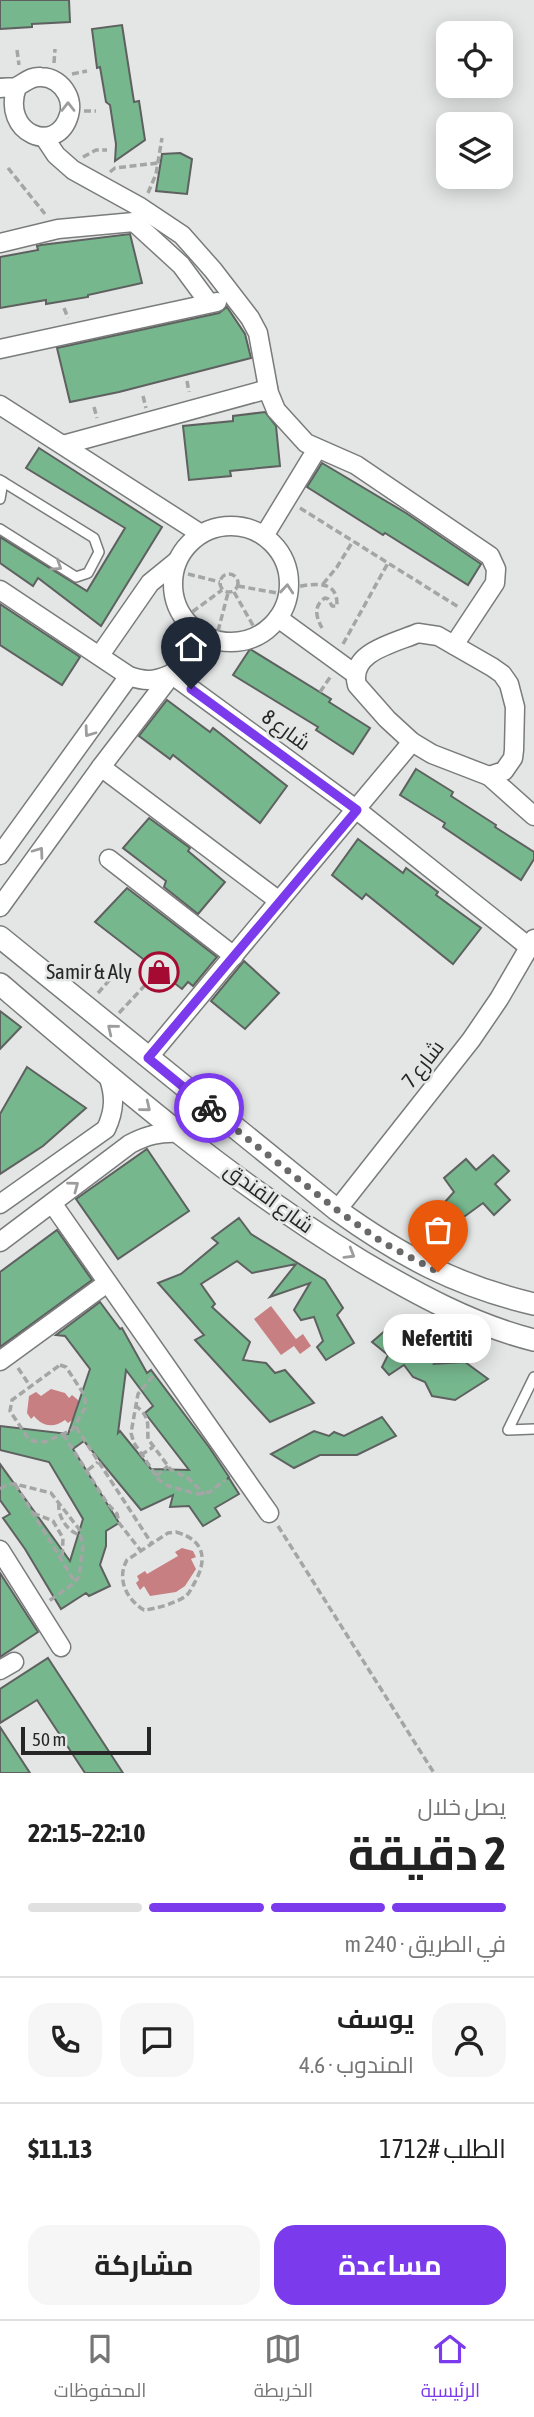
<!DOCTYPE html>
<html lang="ar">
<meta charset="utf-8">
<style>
:root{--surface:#fff;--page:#f6f6f6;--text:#222;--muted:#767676;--line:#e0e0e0;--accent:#7c3aed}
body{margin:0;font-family:"Asap Condensed",Cairo,sans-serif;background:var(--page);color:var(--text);direction:rtl;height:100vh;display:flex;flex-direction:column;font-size:26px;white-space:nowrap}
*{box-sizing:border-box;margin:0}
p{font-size:23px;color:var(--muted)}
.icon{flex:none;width:38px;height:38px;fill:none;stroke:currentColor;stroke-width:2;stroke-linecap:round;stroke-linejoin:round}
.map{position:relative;height:1773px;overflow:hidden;direction:ltr}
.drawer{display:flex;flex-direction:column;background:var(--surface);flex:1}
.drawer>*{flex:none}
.fabs{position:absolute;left:436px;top:21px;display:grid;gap:14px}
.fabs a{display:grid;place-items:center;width:77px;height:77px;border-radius:14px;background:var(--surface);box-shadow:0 4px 18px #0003;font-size:35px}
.scale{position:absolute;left:21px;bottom:18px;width:130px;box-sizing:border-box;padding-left:7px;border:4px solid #252625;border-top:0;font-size:19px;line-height:24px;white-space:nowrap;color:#252625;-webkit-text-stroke:5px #e3e6e4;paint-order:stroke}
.pin{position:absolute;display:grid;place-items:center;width:60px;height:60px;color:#fff;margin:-72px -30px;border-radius:50% 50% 50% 0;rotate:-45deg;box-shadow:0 0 7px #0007}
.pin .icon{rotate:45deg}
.courier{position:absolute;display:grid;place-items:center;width:70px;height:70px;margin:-35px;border:5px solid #7c3aed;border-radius:50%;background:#fff;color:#222;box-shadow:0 2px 9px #0007}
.bubble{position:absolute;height:49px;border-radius:21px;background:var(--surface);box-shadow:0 4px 18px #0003;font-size:23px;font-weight:700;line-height:49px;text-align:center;direction:rtl}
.summary em{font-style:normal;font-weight:700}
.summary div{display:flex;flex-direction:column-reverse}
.summary{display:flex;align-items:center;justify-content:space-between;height:119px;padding:0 28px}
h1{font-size:46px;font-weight:700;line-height:52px}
.bar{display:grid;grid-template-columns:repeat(4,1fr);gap:10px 7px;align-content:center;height:84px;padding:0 28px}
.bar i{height:9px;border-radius:5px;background:var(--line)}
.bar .active{background:var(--accent)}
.bar p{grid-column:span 4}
.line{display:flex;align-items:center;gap:18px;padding:0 28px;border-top:2px solid var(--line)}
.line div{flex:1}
.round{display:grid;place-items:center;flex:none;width:74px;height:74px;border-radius:21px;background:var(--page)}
.action{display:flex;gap:14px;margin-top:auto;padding:14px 28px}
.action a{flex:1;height:80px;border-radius:21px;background:var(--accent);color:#fff;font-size:28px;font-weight:700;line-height:80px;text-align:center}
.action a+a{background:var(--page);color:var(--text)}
.dock{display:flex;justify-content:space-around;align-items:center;height:98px;border-top:2px solid var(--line);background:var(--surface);font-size:19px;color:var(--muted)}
.dock a{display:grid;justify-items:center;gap:4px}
.dock .active{color:var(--accent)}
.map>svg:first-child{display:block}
.water{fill:#c77f82}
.building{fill:#76b78e;stroke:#5e615f;stroke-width:2;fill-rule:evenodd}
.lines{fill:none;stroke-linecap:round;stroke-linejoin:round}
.service-casing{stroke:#797c7a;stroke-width:12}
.minor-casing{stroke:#797c7a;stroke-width:21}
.tertiary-casing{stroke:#797c7a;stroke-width:24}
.path{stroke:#a4a6a5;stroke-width:3.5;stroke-dasharray:7 3.5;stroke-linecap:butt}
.service{stroke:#fff;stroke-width:9}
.minor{stroke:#fff;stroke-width:18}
.tertiary{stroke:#fff;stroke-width:21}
.oneway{stroke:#9d9d9d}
.done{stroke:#686968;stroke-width:7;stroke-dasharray:0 12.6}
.route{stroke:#7c3aed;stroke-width:9}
.labels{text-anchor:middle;stroke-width:5;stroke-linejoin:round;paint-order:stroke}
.street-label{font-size:21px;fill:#252625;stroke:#e3e6e4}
.poi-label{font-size:21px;fill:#252625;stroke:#e3e6e4;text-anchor:end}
</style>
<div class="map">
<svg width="534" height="1773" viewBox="0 0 534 1773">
<rect width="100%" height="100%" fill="#e3e6e4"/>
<!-- water -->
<g class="water">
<polygon points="271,1306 296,1339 303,1334 311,1346 300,1354 294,1346 281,1355 254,1319"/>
<path d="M51,1389L65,1393L69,1398L72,1395L78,1400V1416L68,1423L65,1420C54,1428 43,1427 34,1416L31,1419L27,1413L29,1396L36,1392L41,1396Z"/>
<polygon points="182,1548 193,1551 196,1557 191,1559 196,1569 185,1586 176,1592 150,1596 144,1586 140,1590 136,1583 139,1580 137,1576 145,1571 147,1574 178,1556 175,1552"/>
</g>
<!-- building -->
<g class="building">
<polygon points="0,0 69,0 70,22 32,24 32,27 0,29"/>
<polygon points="122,25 134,102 139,101 145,140 115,161 116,144 110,105 106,102 100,67 97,68 92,29"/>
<polygon points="180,153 192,159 187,194 156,191 162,154"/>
<polygon points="130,234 142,283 88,295 88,297 46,304 46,300 0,308 0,257 38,250 37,246 41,245"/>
<polygon points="227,307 245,334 251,358 119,392 70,402 57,348 219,313"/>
<polygon points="265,412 276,426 280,466 230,471 231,476 189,480 183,426 233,421 233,416"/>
<polygon points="39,448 162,527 101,626 38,578 33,586 0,563 0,537 87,591 125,528 26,468"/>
<polygon points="322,463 406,513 481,564 468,585 385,533 383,535 307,487"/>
<polygon points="0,604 80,657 62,685 0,645"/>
<polygon points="250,649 331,699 329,702 370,728 353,754 316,730 318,727 233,675"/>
<polygon points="167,700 210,732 213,728 287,786 260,823 173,755 170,759 139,736"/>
<polygon points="416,769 453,792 451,796 496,825 495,827 534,852 534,859 521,880 443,827 445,823 400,795"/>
<polygon points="149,818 190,848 188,851 225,882 198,914 164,887 166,881 123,848"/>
<polygon points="358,839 403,873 406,868 438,892 436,895 481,928 453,964 366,894 362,899 332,875"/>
<polygon points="127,888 217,957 193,986 188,982 182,989 95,922"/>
<polygon points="244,961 279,993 245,1029 211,1001"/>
<polygon points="0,1011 21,1027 0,1049"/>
<polygon points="27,1067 86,1108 43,1146 0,1174 0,1114"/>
<polygon points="147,1149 189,1211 118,1259 76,1199"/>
<polygon points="493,1155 509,1171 495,1184 510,1200 494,1215 483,1203 461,1219 444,1203 454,1192 444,1178 466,1159 476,1170"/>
<polygon points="239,1218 251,1234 325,1280 343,1308 337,1315 354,1343 326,1360 317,1347 323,1341 314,1317 301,1320 294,1310 310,1283 270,1297 296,1264 252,1273 237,1261 201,1284 215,1304 212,1307 250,1342 243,1360 266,1363 275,1373 285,1370 314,1403 270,1422 195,1340 204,1335 158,1283 181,1274 218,1243 212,1238"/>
<polygon points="57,1230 92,1280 0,1347 0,1272"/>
<path d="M100,1302L120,1329L122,1328L147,1373L151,1370L209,1447L229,1477L227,1479L229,1478L239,1494L215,1508L220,1516L203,1526L189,1506L170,1507L173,1495L141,1510L84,1441L73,1449L119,1523L106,1531V1546L100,1565L110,1586L89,1596L86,1593L61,1609L25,1549L3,1518L10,1514L0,1500V1464L70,1561L83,1519L49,1462L0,1450V1426L68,1434L90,1369L65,1336L56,1335ZM126,1370L153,1406L145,1413L189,1470L151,1469L120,1431L118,1433Z"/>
<polygon points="394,1323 414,1335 423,1328 444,1348 434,1364 465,1362 488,1379 455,1400 432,1396 425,1382 413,1377 404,1365 389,1375 382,1367 388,1355 372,1342"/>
<polygon points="382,1417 396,1436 357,1455 320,1455 294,1468 271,1454 314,1431 329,1436 334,1432 344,1436"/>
<polygon points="0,1573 38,1632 0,1657"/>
<polygon points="48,1658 123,1773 85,1773 37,1700 0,1723 0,1689"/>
<polygon points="0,1727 30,1773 0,1773"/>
</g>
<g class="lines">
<!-- service casing -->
<g class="service-casing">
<g id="service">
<polyline points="0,480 94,538 99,552 88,573 76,577 0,529"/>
<polyline points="0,499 3,482"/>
<polyline points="534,1377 508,1430 534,1429"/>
</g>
</g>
<!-- minor casing -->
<g class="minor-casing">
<g id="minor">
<path d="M0,88C4,87 12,88 16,87C25,83 30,76 41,77C52,77 62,84 67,94C70,100 71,108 69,115C57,157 0,133 17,87"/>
<polyline points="44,137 56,155 73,170 140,207 182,235 213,270 250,318 258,333 269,393 276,410 306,443 356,465 490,556 496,569 495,583 454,645"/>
<polyline points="0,243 58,229 134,222 181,265 209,303"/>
<polyline points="0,349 217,302"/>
<polyline points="0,405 201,534"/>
<polyline points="63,445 268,389"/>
<circle cx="231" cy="584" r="58"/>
<polyline points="264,536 317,449"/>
<path d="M0,590L129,676C146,682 155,681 171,674L357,810L529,947"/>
<polyline points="278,618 355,674"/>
<path d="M418,633L438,636L492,667L502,674L509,684L515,707L514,750L513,758L504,771L489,776L432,754L412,742L387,719L357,685C348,652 395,643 418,633Z"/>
<polyline points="100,655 150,583 177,561"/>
<polyline points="101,767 279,901 148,1058"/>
<polyline points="489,776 534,816"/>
<polyline points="0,855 129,676"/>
<polyline points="109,859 234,956"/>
<polyline points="279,901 412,742"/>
<polyline points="0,907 101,767 202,635"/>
<polyline points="52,1203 269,1513"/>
<path d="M0,1204L106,1129C115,1110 115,1095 108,1076"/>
<polyline points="337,1210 471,1040 499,999 534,939"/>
<path d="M0,1242L130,1144C147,1135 160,1132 179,1133"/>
<polyline points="0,1361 107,1283"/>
<polyline points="0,1550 61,1647"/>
<polyline points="0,1670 14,1662"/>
</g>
</g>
<!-- tertiary casing -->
<g class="tertiary-casing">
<g id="tertiary">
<path d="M0,937L337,1210C401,1256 457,1286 534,1304"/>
<path d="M0,984C115,1082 231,1182 361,1261C415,1293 473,1325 534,1340"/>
</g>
</g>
<!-- path -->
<g class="path">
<polyline points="17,50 19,65"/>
<polyline points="54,63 55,49"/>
<polyline points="72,74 87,71"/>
<polyline points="84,111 96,111"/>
<polyline points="83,157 96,150 107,150"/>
<polyline points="8,168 45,214"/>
<polyline points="110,172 115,168 158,163"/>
<polyline points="148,193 156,174 162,138"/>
<polyline points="64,308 68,318"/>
<polyline points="187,381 189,392"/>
<polyline points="143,396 146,408"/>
<polyline points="94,407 97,418"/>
<polyline points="300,508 460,608"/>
<circle cx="229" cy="583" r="9"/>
<polyline points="188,574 220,582"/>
<polyline points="323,584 337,567 353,541"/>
<polyline points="238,586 288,595"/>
<path d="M290,588C309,585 338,576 337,606H332L328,599L325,598C313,606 316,617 322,628"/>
<polyline points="234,592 259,636"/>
<polyline points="184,618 222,590"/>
<polyline points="218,631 228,593"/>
<polyline points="343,644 388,563"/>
<polyline points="320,692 331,676"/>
<polyline points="98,993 122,966"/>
<polyline points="119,1013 149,981"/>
<polygon points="60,1365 66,1367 85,1396 85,1408 72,1430 45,1442 33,1441 28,1438 10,1411 12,1400"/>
<polyline points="18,1368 30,1386"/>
<polyline points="153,1376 138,1394 131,1433 134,1443 159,1480 168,1486 198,1494 210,1492 225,1480"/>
<path d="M135,1405C151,1418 147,1422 148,1439L171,1470L188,1478L204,1494"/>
<polyline points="76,1427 152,1544"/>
<polyline points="63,1434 107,1503 117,1514 119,1523 141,1551"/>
<polyline points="141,1455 153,1447"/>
<polyline points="88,1470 98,1462"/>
<polyline points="156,1476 168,1466"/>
<polyline points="15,1484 75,1582"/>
<polyline points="0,1489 8,1484 15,1484 51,1493 79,1529 83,1546 79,1577 74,1583 49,1601"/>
<path d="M59,1503C57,1516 68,1533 81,1535"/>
<polyline points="33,1513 53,1521 63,1538 62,1561"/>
<polyline points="278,1526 434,1773"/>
<path d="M176,1532C204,1540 208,1558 195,1582C192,1587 190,1592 186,1596C176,1603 156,1609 144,1610C127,1600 116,1579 127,1560L168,1533Z"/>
</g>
<!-- service -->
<use href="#service" class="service"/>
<!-- minor -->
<use href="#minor" class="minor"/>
<!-- tertiary -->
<use href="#tertiary" class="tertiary"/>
</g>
<!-- one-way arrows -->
<defs><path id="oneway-chevron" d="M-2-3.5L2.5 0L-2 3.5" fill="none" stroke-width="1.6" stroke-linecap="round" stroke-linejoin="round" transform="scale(1.75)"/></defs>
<g class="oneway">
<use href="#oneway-chevron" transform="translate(68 107) rotate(-90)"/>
<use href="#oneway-chevron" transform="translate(57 566) rotate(33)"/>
<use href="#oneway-chevron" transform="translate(287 589) rotate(-85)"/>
<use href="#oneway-chevron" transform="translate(89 732) rotate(126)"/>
<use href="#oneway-chevron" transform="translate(39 852) rotate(-54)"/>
<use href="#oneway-chevron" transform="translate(112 1029) rotate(-141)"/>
<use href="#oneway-chevron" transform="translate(146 1107) rotate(39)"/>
<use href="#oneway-chevron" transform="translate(74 1186) rotate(-37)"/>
<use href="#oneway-chevron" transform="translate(350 1254) rotate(31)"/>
</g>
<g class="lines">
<!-- done -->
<polyline class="done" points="209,1108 337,1210 382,1242 438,1272"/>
<!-- route -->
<polyline class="route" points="191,689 357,810 148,1058 209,1108"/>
</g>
<!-- icons -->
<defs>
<g id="shop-ring" transform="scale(2.0125)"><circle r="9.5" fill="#e3e6e4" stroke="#a50a32" stroke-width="1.5"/><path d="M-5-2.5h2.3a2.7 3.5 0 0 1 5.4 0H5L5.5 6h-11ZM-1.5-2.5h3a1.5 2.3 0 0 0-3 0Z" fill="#a50a32"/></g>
</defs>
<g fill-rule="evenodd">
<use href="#shop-ring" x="159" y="972"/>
</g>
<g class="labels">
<!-- street labels -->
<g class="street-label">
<text transform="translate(286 730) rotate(36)" y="7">شارع 8</text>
<text transform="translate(423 1064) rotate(-52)" y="7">شارع 7</text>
<text transform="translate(269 1198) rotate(36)" y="7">شارع الفندق</text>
</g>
<!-- poi labels -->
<g class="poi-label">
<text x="132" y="979">Samir &amp; Aly</text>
</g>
</g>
</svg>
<div class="fabs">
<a><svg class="icon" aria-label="locate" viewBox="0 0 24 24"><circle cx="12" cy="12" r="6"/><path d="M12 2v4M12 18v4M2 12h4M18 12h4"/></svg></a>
<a><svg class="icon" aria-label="layers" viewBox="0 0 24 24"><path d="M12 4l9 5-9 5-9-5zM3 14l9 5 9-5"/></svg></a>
</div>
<div class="scale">50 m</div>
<div class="pin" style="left:438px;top:1272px;background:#ea580c"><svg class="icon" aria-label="bag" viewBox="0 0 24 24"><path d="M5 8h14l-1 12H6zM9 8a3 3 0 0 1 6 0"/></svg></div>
<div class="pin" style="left:191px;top:689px;background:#1f2937"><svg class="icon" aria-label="home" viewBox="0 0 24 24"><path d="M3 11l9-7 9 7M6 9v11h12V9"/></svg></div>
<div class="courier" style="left:209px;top:1108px"><svg class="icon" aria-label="bike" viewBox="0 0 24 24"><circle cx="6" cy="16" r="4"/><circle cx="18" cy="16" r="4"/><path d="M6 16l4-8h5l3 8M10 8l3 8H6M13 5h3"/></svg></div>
<div class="bubble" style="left:383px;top:1314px;width:108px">Nefertiti</div>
</div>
<section class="drawer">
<div class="summary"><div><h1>2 دقيقة</h1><p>يصل خلال</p></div><em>22:10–22:15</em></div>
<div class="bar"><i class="active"></i><i class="active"></i><i class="active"></i><i></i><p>في الطريق · 240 m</p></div>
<div class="line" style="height:126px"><a class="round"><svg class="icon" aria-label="person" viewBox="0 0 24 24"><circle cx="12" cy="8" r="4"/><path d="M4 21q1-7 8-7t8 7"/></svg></a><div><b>يوسف</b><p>المندوب · 4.6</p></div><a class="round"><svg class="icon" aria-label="chat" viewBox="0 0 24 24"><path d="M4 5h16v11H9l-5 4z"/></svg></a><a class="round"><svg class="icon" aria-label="phone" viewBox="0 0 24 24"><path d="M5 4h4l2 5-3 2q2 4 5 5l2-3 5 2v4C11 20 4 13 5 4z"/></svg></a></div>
<div class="line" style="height:91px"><div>الطلب #1712</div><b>$11.13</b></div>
<div class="action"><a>مساعدة</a><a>مشاركة</a></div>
</section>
<nav class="dock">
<a class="active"><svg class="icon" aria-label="home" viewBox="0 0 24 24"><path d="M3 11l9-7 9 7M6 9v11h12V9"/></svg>الرئيسية</a>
<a><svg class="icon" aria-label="map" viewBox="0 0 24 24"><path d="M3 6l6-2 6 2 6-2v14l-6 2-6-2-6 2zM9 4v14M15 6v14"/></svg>الخريطة</a>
<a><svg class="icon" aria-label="saved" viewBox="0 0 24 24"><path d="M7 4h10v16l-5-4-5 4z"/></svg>المحفوظات</a>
</nav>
